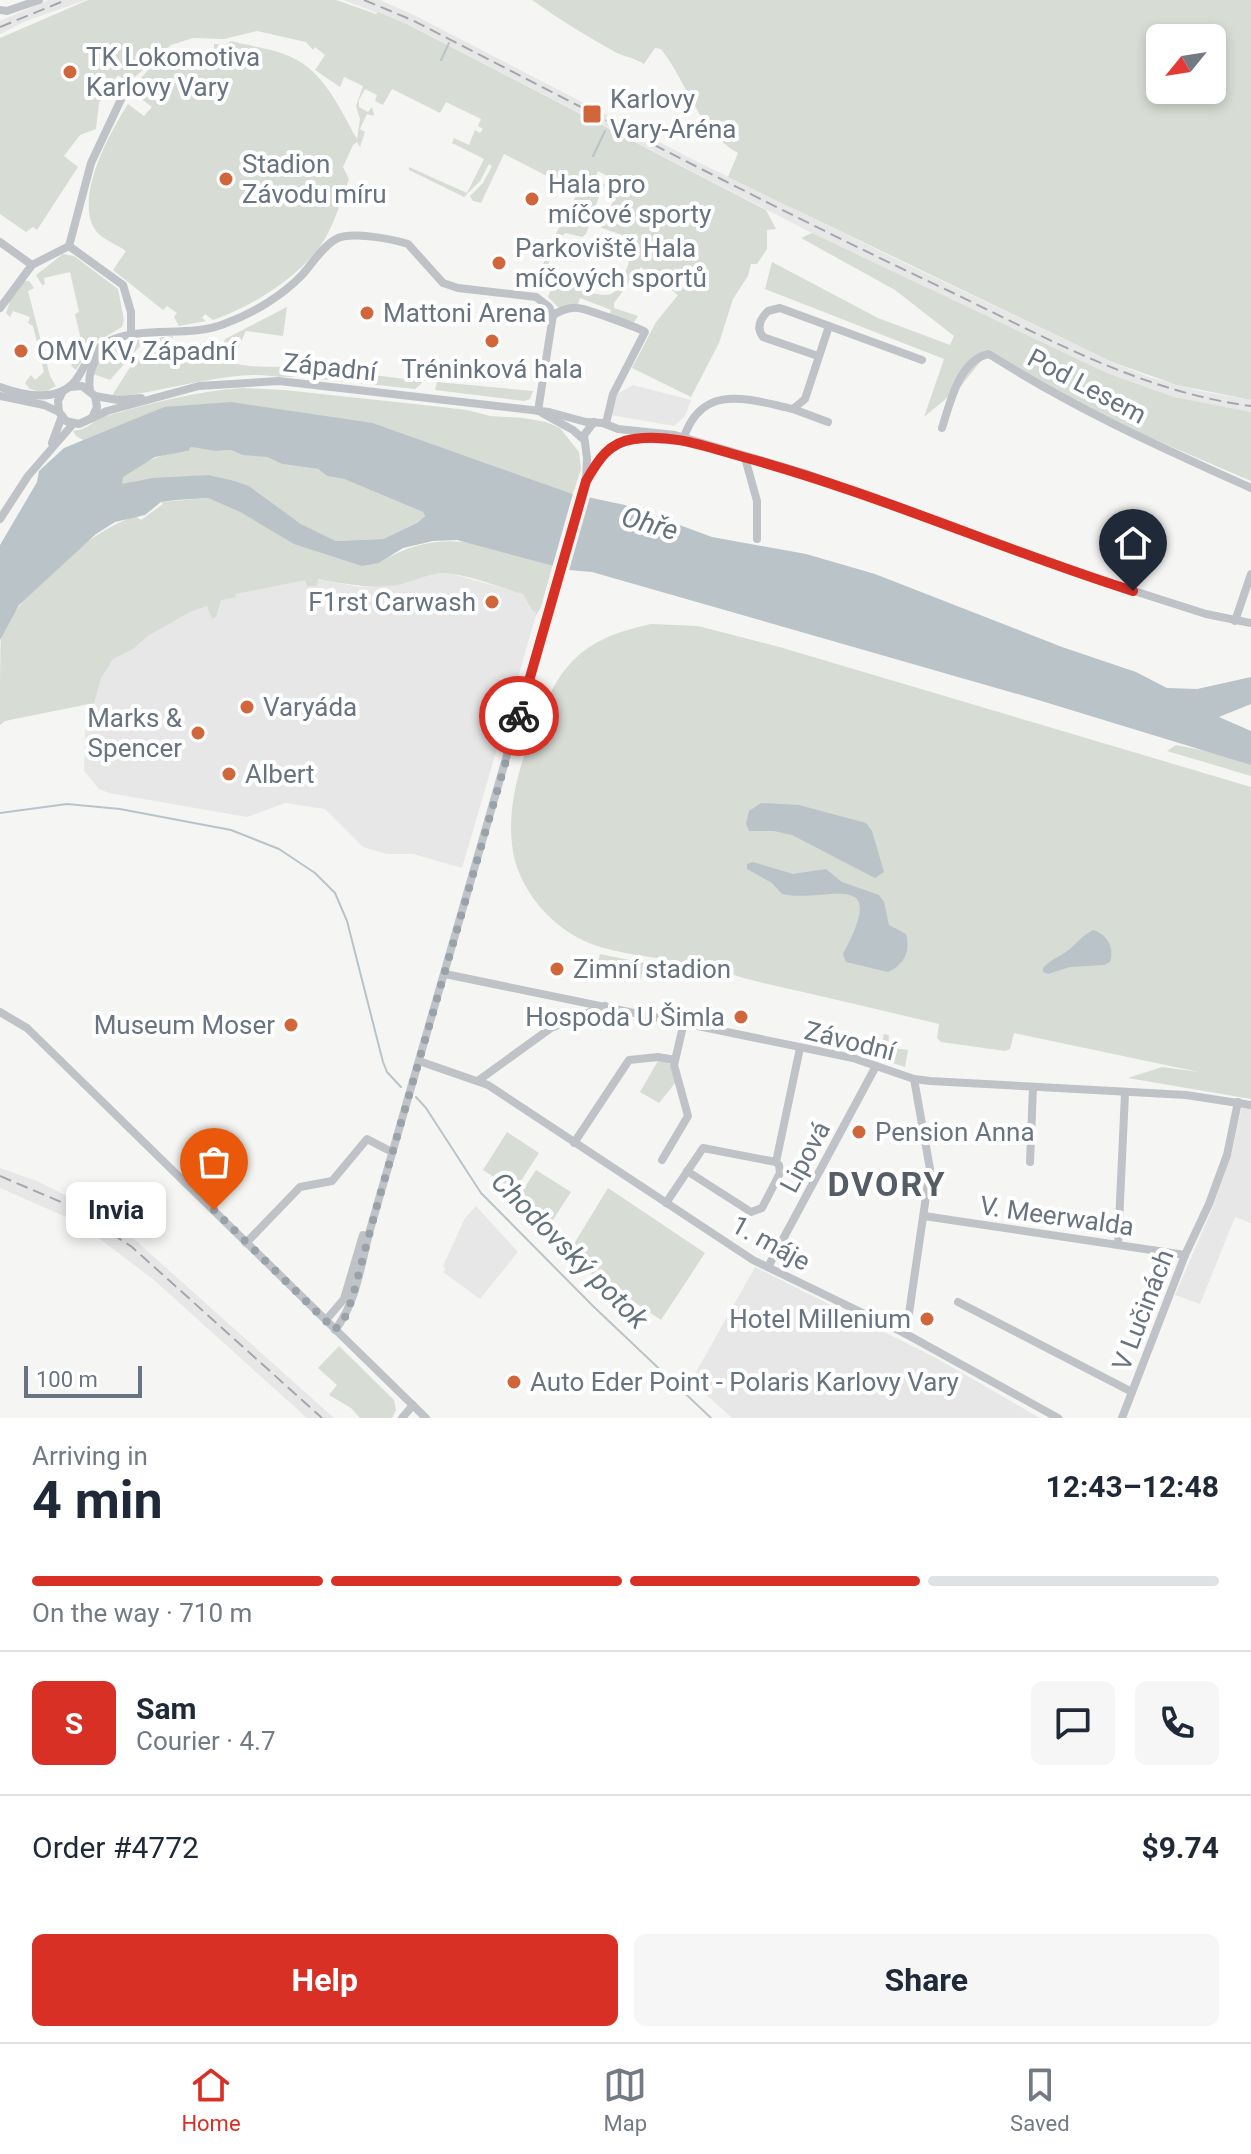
<!DOCTYPE html>
<meta charset="utf-8">
<style>
:root{--surface:#fff;--page:#f6f6f7;--text:#1f2937;--muted:#747a83;--line:#e0e1e3;--accent:#d93025}
body{margin:0;font-family:Roboto,sans-serif;background:var(--page);color:var(--text);height:100vh;display:flex;flex-direction:column;font-size:30px;white-space:nowrap}
*{box-sizing:border-box;margin:0}
p{font-size:26px;color:var(--muted)}
.icon{flex:none;width:44px;height:44px;fill:none;stroke:currentColor;stroke-width:2;stroke-linecap:round;stroke-linejoin:round}
.map{position:relative;height:1418px;overflow:hidden}
.side{display:flex;flex-direction:column;background:var(--surface);flex:1}
.side>*{flex:none}
.needle{width:52px;rotate:240deg}
.fabs{position:absolute;left:1146px;top:24px;display:grid;gap:16px}
.fabs a{display:grid;place-items:center;width:80px;height:80px;border-radius:12px;background:var(--surface);box-shadow:0 4px 12px #0003;font-size:40px}
.scale{position:absolute;left:24px;bottom:20px;width:118px;box-sizing:border-box;padding-left:8px;border:4px solid #687481;border-top:0;font-size:22px;line-height:28px;white-space:nowrap;color:#687481;-webkit-text-stroke:6px #fff;paint-order:stroke}
.pin{position:absolute;display:grid;place-items:center;width:68px;height:68px;color:#fff;margin:-82px -34px;border-radius:50% 50% 50% 0;rotate:-45deg;box-shadow:0 0 8px #0007}
.pin .icon{rotate:45deg}
.courier{position:absolute;display:grid;place-items:center;width:80px;height:80px;margin:-40px;border:6px solid #d93025;border-radius:50%;background:#fff;color:#222;box-shadow:0 2px 10px #0007}
.bubble{position:absolute;height:56px;border-radius:12px;background:var(--surface);box-shadow:0 4px 12px #0003;font-size:26px;font-weight:700;line-height:56px;text-align:center}
.head em{font-style:normal;font-weight:700}
.head div{display:flex;flex-direction:column-reverse}
.head{display:flex;align-items:center;justify-content:space-between;height:136px;padding:0 32px}
h1{font-size:52px;font-weight:700;line-height:60px}
.bar{display:grid;grid-template-columns:repeat(4,1fr);gap:12px 8px;align-content:center;height:96px;padding:0 32px}
.bar i{height:10px;border-radius:6px;background:var(--line)}
.bar .active{background:var(--accent)}
.bar p{grid-column:span 4}
.line{display:flex;align-items:center;gap:20px;padding:0 32px;border-top:2px solid var(--line)}
.line div{flex:1}
.round{display:grid;place-items:center;flex:none;width:84px;height:84px;border-radius:12px;background:var(--page)}
.action{display:flex;gap:16px;margin-top:auto;padding:16px 32px}
.action a{flex:1;height:92px;border-radius:12px;background:var(--accent);color:#fff;font-size:32px;font-weight:700;line-height:92px;text-align:center}
.action a+a{background:var(--page);color:var(--text)}
.tabs{display:flex;justify-content:space-around;align-items:center;height:112px;border-top:2px solid var(--line);background:var(--surface);font-size:22px;color:var(--muted)}
.tabs a{display:grid;justify-items:center;gap:4px}
.tabs .active{color:var(--accent)}
.map>svg:first-child{display:block}
.built{fill:#e6e7e6}
.green{fill:#d7dcd4;fill-rule:evenodd}
.water{fill:#bac3c8;fill-rule:evenodd}
.pier{fill:#f5f6f3}
.lines{fill:none;stroke-linecap:round;stroke-linejoin:round}
.stream{stroke:#bac3c8;stroke-width:2}
.minor{stroke:#bfc2c6;stroke-width:8}
.rail{stroke:#a3a7ac;stroke-width:2;stroke-dasharray:12 6;stroke-linecap:butt}
.done{stroke:#99a2a9;stroke-width:8;stroke-dasharray:0 14.4}
.route{stroke:#d93025;stroke-width:10}
.poi-dot{fill:#d06639;stroke:#fff;stroke-width:3}
.labels{text-anchor:middle;stroke-width:8;stroke-linejoin:round;paint-order:stroke}
.poi-label{font-size:26px;fill:#687481;stroke:#fff;text-anchor:start}
.street-label{font-size:26px;fill:#687481;stroke:#fff}
.water-label{font-size:28px;font-style:italic;fill:#63747d;stroke:#fff}
.district-label{font-size:34px;font-weight:bold;letter-spacing:2px;fill:#555e66;stroke:#fff}
</style>
<div class="map">
<svg width="1251" height="1418" viewBox="0 0 1251 1418">
<rect width="100%" height="100%" fill="#f5f6f3"/>
<!-- built -->
<g class="built">
<polygon points="48,0 86,0 26,21 0,34 0,21"/>
<polygon points="343,0 380,0 414,15 692,159 900,261 1112,362 1149,377 1200,391 1251,400 1251,412 1174,397 1107,373 812,233 410,25"/>
<polygon points="633,385 691,400 685,416 674,426 611,415 615,395"/>
<polygon points="449,573 523,594 532,610 537,612 462,868 413,854 387,854 363,847 325,809 285,803 247,817 109,793 99,789 84,771 86,706 95,670 187,606 302,576 359,587 394,585 429,574"/>
<polygon points="1242,1106 1251,1108 1251,1223 1235,1217 1200,1304 1175,1295 1213,1207 1232,1152"/>
<polygon points="0,1168 37,1181 73,1199 136,1241 334,1418 307,1418 154,1280 100,1239 64,1216 0,1188"/>
<polygon points="476,1206 518,1252 480,1299 443,1272 446,1269 443,1266 465,1218"/>
<polygon points="755,1267 934,1357 1040,1418 732,1418 691,1381"/>
</g>
<!-- green -->
<g class="green">
<path d="M88,0H336L376,14L378,12L409,25L766,210L776,229L767,230V249L757,264H751L748,276L733,299L719,343L691,397L632,368L656,322L678,295L641,267L614,303V308L638,316L633,324L609,316L611,310L580,298L577,307L561,310L548,297L554,281C621,302 614,307 636,240L599,227V225L605,226L613,200L609,199L614,190L624,189L639,197L641,194L598,171L596,176L603,181L605,186L602,188L586,234L582,237L566,233L558,238L539,289H534L550,245L578,192L504,154L481,203L473,201L470,196L483,183L492,166L489,164L480,181L464,197L409,170V167L467,193L484,159L452,143L454,138L469,145L475,130L480,133L483,129L478,126L481,119L446,102L440,113L392,89L383,105L375,101L377,95L365,89L359,100V107L368,112L372,107L374,114L373,116L367,114L360,129L365,132L360,147L357,142L353,145L343,167L349,179C342,198 336,219 326,237C305,274 252,307 213,320L205,314L202,318L206,321L179,326L174,317L177,313L167,306L163,310L113,270L126,251C118,245 102,239 96,231C73,199 110,132 128,104L144,116L152,107L131,91C143,74 161,54 181,49L189,53L214,48V44L225,45L231,41C253,47 278,49 297,60C326,76 341,111 357,139L360,119L356,106L363,86L344,77L340,87L315,70L325,55L315,47L313,50L306,42L257,31L224,39L193,38L171,45L128,83L118,75L99,103L96,129L80,135L64,156L78,167L37,230L33,227L26,232L0,214V38Z"/>
<path d="M532,0H1251V400L1177,385L1112,362L728,177L738,153C699,132 687,82 661,49L655,48L644,64C633,57 625,57 615,52C586,36 559,19 532,0ZM1160,38H1212V90H1160Z"/>
<polygon points="812,233 1107,373 1174,397 1251,412 1251,481 1114,422 1045,387 990,350 960,387 924,417 944,359 765,289 772,262 878,318 950,345 954,336 895,290 801,238"/>
<polygon points="63,254 74,256 118,289 124,320 122,327 93,344 76,370 71,366 83,349 75,314 79,312 70,272 44,278 45,284 42,285 36,275"/>
<polygon points="24,281 29,281 34,288 28,291 50,376 56,386 43,393 30,389 25,383 31,375 35,380 44,372 33,326 28,323 30,317 13,311 10,317 6,313 11,298"/>
<polygon points="287,307 283,336 246,331 238,348 232,348 224,343 225,339"/>
<path d="M173,336L172,341L140,346L110,380L93,374C114,334 134,342 173,336Z"/>
<path d="M210,343C223,376 279,364 308,367L307,373C293,381 268,374 252,375C204,377 159,393 111,397L134,361L148,351Z"/>
<polygon points="316,368 422,381 421,384 415,389 320,379 315,373"/>
<polygon points="437,382 533,391 530,399 524,401 435,390"/>
<path d="M243,388L284,390L433,406L467,410L490,416L523,418L546,422L560,428L579,452L581,469L573,494L373,423L164,407L85,441L76,436L73,431C91,429 93,419 106,416C152,403 196,391 243,388Z"/>
<path d="M191,447L215,451L231,450L267,457L282,464L318,469L327,476L344,479L423,512L425,516L417,523L383,539L336,541L301,524L249,486L235,481L209,475L141,480L122,485V477C144,462 160,453 186,452Z"/>
<path d="M208,498L242,513L379,563C443,523 486,547 553,564L541,607L535,617L536,612L532,610L523,594C498,587 470,575 445,573C427,573 414,582 397,585C370,589 345,584 318,579L317,586H307L305,580L235,594L236,597L221,600L216,617L212,619L207,606L192,611L149,635L133,649L113,659L101,678L94,703L5,721L0,725C0,705 0,653 1,637C19,592 92,529 136,516L141,520L163,504L161,502Z"/>
<path d="M651,624L698,626L776,646L1251,787V1099L1128,1078L1162,1067L1199,1072L1014,1033L1010,1049L1005,1051L941,1042L937,1038L939,1024C894,1013 849,1003 803,992C778,986 750,981 728,973C688,959 638,959 597,946C554,932 516,889 512,844C508,811 517,773 529,743C557,671 572,641 651,624Z"/>
<polygon points="1176,745 1211,752 1251,765 1251,776 1167,751"/>
<polygon points="600,954 644,963 641,979 625,982 595,976"/>
<polygon points="884,1034 889,1035 888,1047 908,1050 905,1067 852,1050 854,1040 881,1046"/>
<polygon points="659,1059 669,1063 676,1082 659,1103 640,1092"/>
<polygon points="507,1132 539,1153 515,1190 483,1170"/>
<polygon points="536,1170 571,1192 547,1229 512,1207"/>
<polygon points="608,1188 705,1253 661,1320 566,1257"/>
<polygon points="339,1346 394,1400 396,1410 392,1418 360,1418 351,1408 329,1395 337,1385 318,1368"/>
</g>
<!-- water -->
<g class="water">
<path d="M231,402L373,423L573,494L625,505L712,537L806,554L875,574L1062,647L1136,672L1167,688L1197,689L1251,677V704L1219,717L1251,731V765L1035,699L592,572L569,570L457,540L433,541L403,548L379,563L362,566L294,544L242,513L208,498L176,500L161,502L145,515L115,522L96,534L19,605L0,640V545L37,482L39,471L64,448L164,407ZM191,447L215,451L231,450L243,455L267,457L282,464L318,469L327,476L344,479L423,512L425,516L417,523L383,539L336,541L301,524L249,486L235,481L209,475L152,478L122,484L123,477L155,457L188,451Z"/>
<polygon points="761,803 799,805 866,823 872,831 884,872 875,878 792,835 774,831 749,831 746,824 749,811"/>
<path d="M753,862L793,874L826,869L842,882L879,895L884,902L889,925L906,934C911,951 904,965 888,972L846,962L843,954C891,865 826,904 782,894L772,883L747,869V864Z"/>
<path d="M1093,930C1107,934 1115,948 1110,962L1104,965L1070,967L1048,974L1043,972V968C1050,960 1057,958 1066,952C1076,945 1081,936 1093,930Z"/>
</g>
<!-- pier -->
<polygon class="pier" points="574,490 591,493 568,574 552,568"/>
<g class="lines">
<!-- stream -->
<g class="stream">
<polyline points="441,60 449,43"/>
<polyline points="593,156 605,131"/>
<polyline points="0,813 67,804 120,809 231,830 279,849 315,873 335,893 347,921 383,1062 387,1072 401,1087"/>
<polyline points="416,1097 426,1108 481,1193 594,1307 711,1418"/>
</g>
<!-- minor -->
<g class="minor">
<polyline points="0,10 7,11 39,0"/>
<polyline points="0,242 32,265"/>
<polyline points="69,246 123,285 131,312 131,335"/>
<polyline points="0,308 32,265 69,246 91,163 124,93"/>
<path d="M553,315C560,311 569,307 578,308C584,308 642,329 645,332L613,394L606,423"/>
<path d="M818,356L763,337C756,328 760,319 768,311L780,308L829,326"/>
<path d="M0,387C25,396 61,404 78,377C87,362 92,349 109,341C145,325 188,338 224,324C252,314 282,296 302,275C312,264 322,247 336,239C350,231 393,239 408,244L443,283L458,288L536,297L549,307L553,315"/>
<polyline points="70,387 82,386 95,396 97,407 92,418"/>
<path d="M90,390C87,372 95,357 109,346"/>
<polyline points="62,393 58,401 59,412 66,421 79,424 107,411 199,386 279,381 549,412 586,422 603,423 618,429 675,435 804,473 1081,574 1206,614 1251,623"/>
<polyline points="0,396 44,405 59,412"/>
<polyline points="95,396 118,400 141,398"/>
<polyline points="793,409 828,422"/>
<polyline points="538,411 553,315"/>
<polyline points="542,413 573,430 583,439"/>
<path d="M942,428C950,403 959,360 989,354C1075,409 1158,446 1251,488"/>
<path d="M683,440C701,382 748,399 793,409L805,399L829,326L922,360"/>
<polyline points="52,443 62,416"/>
<polyline points="745,458 757,501 757,539"/>
<path d="M588,477C611,437 631,438 674,440"/>
<polyline points="0,519 28,476 73,424"/>
<polyline points="1235,621 1251,574"/>
<polyline points="445,974 853,1058 914,1079 930,1081 1186,1095 1251,1105"/>
<polyline points="0,1012 27,1028 426,1418"/>
<polyline points="419,1061 488,1085 753,1260 906,1334 1058,1418"/>
<polyline points="479,1080 551,1028 605,1006"/>
<polyline points="574,1143 629,1060 658,1057 675,1060"/>
<polyline points="662,1160 688,1116 674,1065 684,1022"/>
<polyline points="1030,1162 1033,1087"/>
<polyline points="687,1171 751,1212 762,1208 780,1173 779,1165 776,1162 800,1048"/>
<polyline points="666,1203 703,1148 776,1162"/>
<polyline points="924,1216 1185,1255"/>
<polyline points="246,1243 300,1187 332,1181 367,1139 392,1152"/>
<polyline points="1118,1245 1125,1093"/>
<polyline points="768,1267 876,1066"/>
<polyline points="958,1302 1132,1392"/>
<polyline points="326,1320 344,1299 363,1235"/>
<path d="M335,1330C357,1302 361,1263 370,1230L586,481L587,458L584,435L594,422"/>
<polyline points="906,1334 930,1169 914,1079"/>
<polyline points="402,1418 413,1405"/>
<polyline points="1122,1418 1185,1255 1209,1204 1227,1155 1238,1102"/>
</g>
<!-- rail -->
<g class="rail">
<path d="M364,0L412,20C590,111 766,205 947,290C1045,337 1142,392 1251,406"/>
<polyline points="0,27 66,0"/>
<polyline points="0,1176 68,1205 132,1247 322,1418"/>
</g>
</g>
<g class="lines">
<!-- done -->
<polyline class="done" points="214,1210 335,1330 345,1317 352,1299 376,1209 519,716"/>
<!-- route -->
<path class="route" d="M519,716L586,481C598,460 609,442 634,439C673,433 710,448 747,458C878,494 1003,550 1133,591"/>
</g>
<!-- markers -->
<g class="poi-dot">
<circle cx="70" cy="72" r="8"/>
<rect x="582" y="104" width="20" height="20" rx="4"/>
<circle cx="226" cy="179" r="8"/>
<circle cx="532" cy="199" r="8"/>
<circle cx="499" cy="263" r="8"/>
<circle cx="367" cy="313" r="8"/>
<circle cx="492" cy="341" r="8"/>
<circle cx="21" cy="351" r="8"/>
<circle cx="492" cy="602" r="8"/>
<circle cx="247" cy="707" r="8"/>
<circle cx="198" cy="733" r="8"/>
<circle cx="229" cy="774" r="8"/>
<circle cx="557" cy="969" r="8"/>
<circle cx="741" cy="1017" r="8"/>
<circle cx="291" cy="1025" r="8"/>
<circle cx="859" cy="1132" r="8"/>
<circle cx="927" cy="1319" r="8"/>
<circle cx="514" cy="1382" r="8"/>
</g>
<g class="labels">
<!-- poi labels -->
<g class="poi-label">
<text x="86" y="66">TK Lokomotiva<tspan x="86" dy="30">Karlovy Vary</tspan></text>
<text x="610" y="108">Karlovy<tspan x="610" dy="30">Vary-Aréna</tspan></text>
<text x="242" y="173">Stadion<tspan x="242" dy="30">Závodu míru</tspan></text>
<text x="548" y="193">Hala pro<tspan x="548" dy="30">míčové sporty</tspan></text>
<text x="515" y="257">Parkoviště Hala<tspan x="515" dy="30">míčových sportů</tspan></text>
<text x="383" y="322">Mattoni Arena</text>
<text x="37" y="360">OMV KV, Západní</text>
<text x="492" y="378" text-anchor="middle">Tréninková hala</text>
<text x="476" y="611" text-anchor="end">F1rst Carwash</text>
<text x="263" y="716">Varyáda</text>
<text x="182" y="727" text-anchor="end">Marks &amp;<tspan x="182" dy="30">Spencer</tspan></text>
<text x="245" y="783">Albert</text>
<text x="573" y="978">Zimní stadion</text>
<text x="725" y="1026" text-anchor="end">Hospoda U Šimla</text>
<text x="275" y="1034" text-anchor="end">Museum Moser</text>
<text x="875" y="1141">Pension Anna</text>
<text x="911" y="1328" text-anchor="end">Hotel Millenium</text>
<text x="530" y="1391">Auto Eder Point - Polaris Karlovy Vary</text>
</g>
<!-- street labels -->
<g class="street-label">
<text transform="translate(330 367) rotate(6)" y="9">Západní</text>
<text transform="translate(1087 386) rotate(28)" y="9">Pod Lesem</text>
<text transform="translate(850 1041) rotate(14)" y="9">Závodní</text>
<text transform="translate(805 1157) rotate(-62)" y="9">Lipová</text>
<text transform="translate(1057 1216) rotate(8)" y="9">V. Meerwalda</text>
<text transform="translate(771 1243) rotate(29)" y="9">1. máje</text>
<text transform="translate(1143 1310) rotate(-69)" y="9">V Lučinách</text>
</g>
<!-- water labels -->
<g class="water-label">
<text transform="translate(650 523) rotate(16)" y="10">Ohře</text>
<text transform="translate(570 1250) rotate(45)" y="10">Chodovský potok</text>
</g>
<!-- district labels -->
<g class="district-label">
<text x="887" y="1196">DVORY</text>
</g>
</g>
</svg>
<div class="fabs">
<a><svg class="needle" viewBox="-14 -14 28 28"><path d="M0-13l5 13h-10z" fill="#e53935"/><path d="M0 13l5-13h-10z" fill="#747a83"/></svg></a>
</div>
<div class="scale">100 m</div>
<div class="pin" style="left:214px;top:1210px;background:#ea580c"><svg class="icon" aria-label="bag" viewBox="0 0 24 24"><path d="M5 8h14l-1 12H6zM9 8a3 3 0 0 1 6 0"/></svg></div>
<div class="pin" style="left:1133px;top:591px;background:#1f2937"><svg class="icon" aria-label="home" viewBox="0 0 24 24"><path d="M3 11l9-7 9 7M6 9v11h12V9"/></svg></div>
<div class="courier" style="left:519px;top:716px"><svg class="icon" aria-label="bike" viewBox="0 0 24 24"><circle cx="6" cy="16" r="4"/><circle cx="18" cy="16" r="4"/><path d="M6 16l4-8h5l3 8M10 8l3 8H6M13 5h3"/></svg></div>
<div class="bubble" style="left:66px;top:1182px;width:100px">Invia</div>
</div>
<section class="side">
<div class="head"><div><h1>4 min</h1><p>Arriving in</p></div><em>12:43–12:48</em></div>
<div class="bar"><i class="active"></i><i class="active"></i><i class="active"></i><i></i><p>On the way · 710 m</p></div>
<div class="line" style="height:144px"><b class="round" style="background:var(--accent);color:#fff">S</b><div><b>Sam</b><p>Courier · 4.7</p></div><a class="round"><svg class="icon" aria-label="chat" viewBox="0 0 24 24"><path d="M4 5h16v11H9l-5 4z"/></svg></a><a class="round"><svg class="icon" aria-label="phone" viewBox="0 0 24 24"><path d="M5 4h4l2 5-3 2q2 4 5 5l2-3 5 2v4C11 20 4 13 5 4z"/></svg></a></div>
<div class="line" style="height:104px"><div>Order #4772</div><b>$9.74</b></div>
<div class="action"><a>Help</a><a>Share</a></div>
</section>
<nav class="tabs">
<a class="active"><svg class="icon" aria-label="home" viewBox="0 0 24 24"><path d="M3 11l9-7 9 7M6 9v11h12V9"/></svg>Home</a>
<a><svg class="icon" aria-label="map" viewBox="0 0 24 24"><path d="M3 6l6-2 6 2 6-2v14l-6 2-6-2-6 2zM9 4v14M15 6v14"/></svg>Map</a>
<a><svg class="icon" aria-label="saved" viewBox="0 0 24 24"><path d="M7 4h10v16l-5-4-5 4z"/></svg>Saved</a>
</nav>
